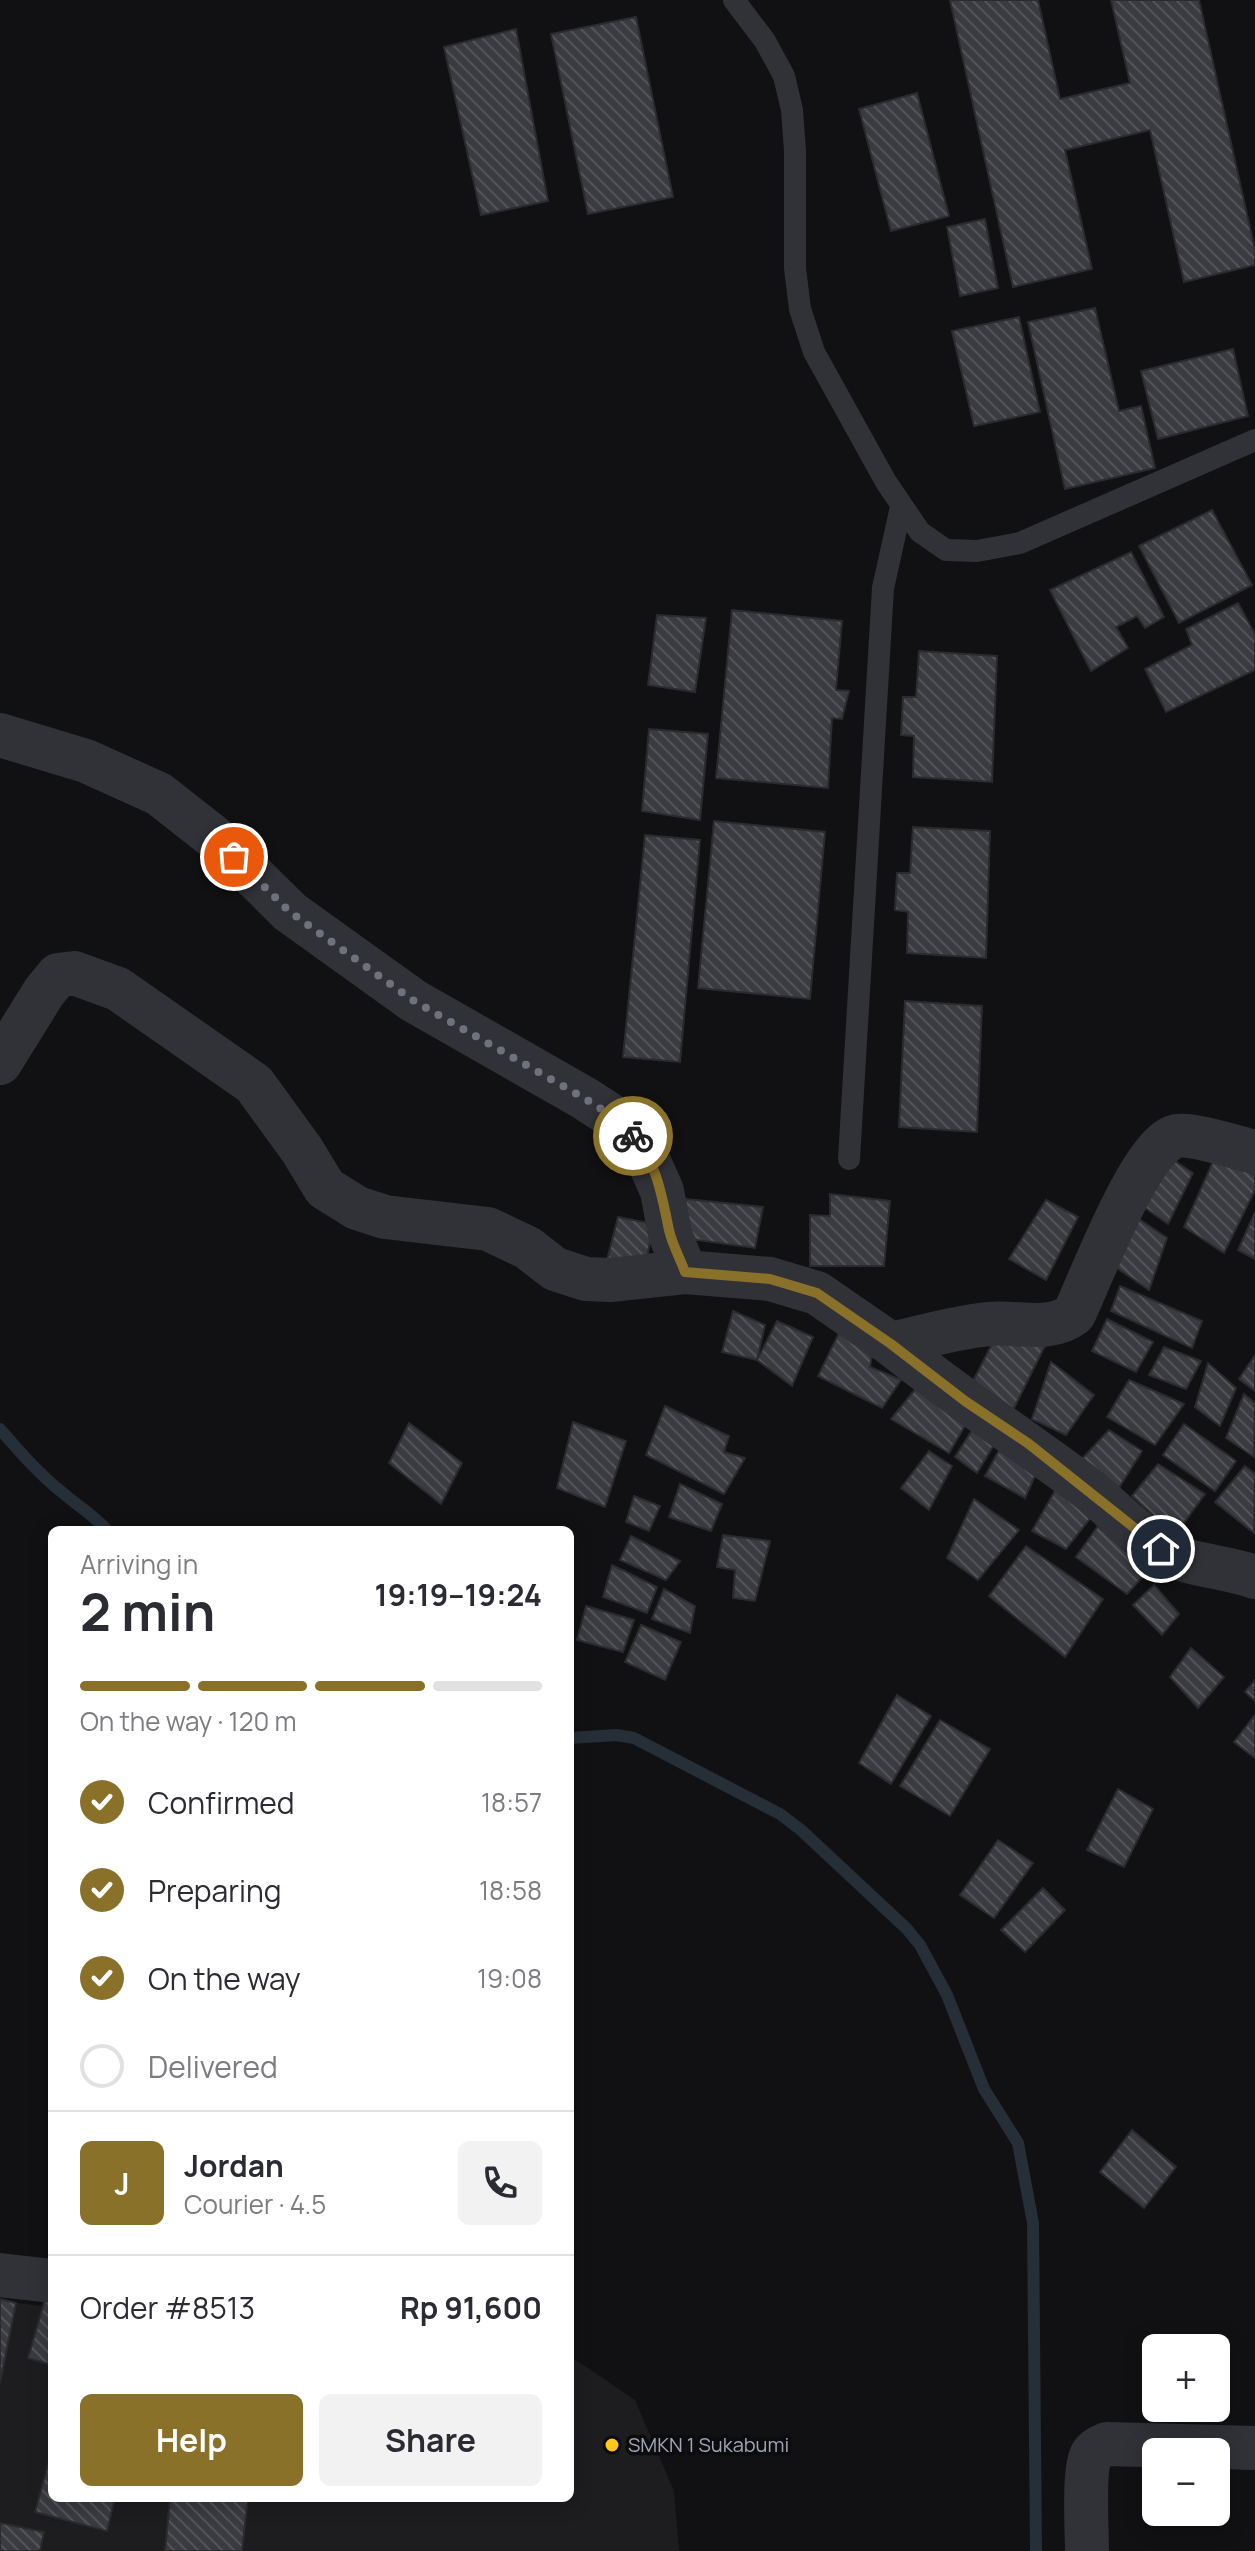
<!DOCTYPE html>
<meta charset="utf-8">
<style>
:root{--surface:#fff;--page:#f2f2f3;--text:#2b2b33;--muted:#7c7c81;--line:#e1e1e2;--accent:#8a7129}
body{margin:0;font-family:Manrope,sans-serif;background:var(--page);color:var(--text);height:100vh;display:flex;flex-direction:column;font-size:30px;white-space:nowrap}
*{box-sizing:border-box;margin:0}
p{font-size:26px;color:var(--muted)}
.icon{flex:none;width:44px;height:44px;fill:none;stroke:currentColor;stroke-width:2;stroke-linecap:round;stroke-linejoin:round}
.map{position:relative;flex:1;overflow:hidden}
.drawer{position:absolute;left:48px;top:1526px;width:526px;height:976px;display:flex;flex-direction:column;background:var(--surface);border-radius:12px;box-shadow:0 4px 20px #0003}
.drawer>*{flex:none}
.controls{position:absolute;left:1142px;top:2334px;display:grid;gap:16px}
.controls a{display:grid;place-items:center;width:88px;height:88px;border-radius:12px;background:var(--surface);box-shadow:0 4px 20px #0003;font-size:40px}
.pin{position:absolute;display:grid;place-items:center;width:68px;height:68px;color:#fff;margin:-34px;border:4px solid #fff;border-radius:50%;box-shadow:0 2px 8px #0007}
.courier{position:absolute;display:grid;place-items:center;width:80px;height:80px;margin:-40px;border:6px solid #8a7129;border-radius:50%;background:#fff;color:#222;box-shadow:0 2px 10px #0007}
.head em{font-style:normal;font-weight:700}
.head div{display:flex;flex-direction:column-reverse}
.head{display:flex;align-items:center;justify-content:space-between;height:136px;padding:0 32px}
h1{font-size:52px;font-weight:700;line-height:60px}
.bar{display:grid;grid-template-columns:repeat(4,1fr);gap:12px 8px;align-content:center;height:96px;padding:0 32px}
.bar i{height:10px;border-radius:6px;background:var(--line)}
.bar .active{background:var(--accent)}
.bar p{grid-column:span 4}
.line{display:flex;align-items:center;gap:20px;padding:0 32px;border-top:2px solid var(--line)}
.line div{flex:1}
.round{display:grid;place-items:center;flex:none;width:84px;height:84px;border-radius:12px;background:var(--page)}
ol{padding:0 32px;list-style:none}
li{display:flex;align-items:center;gap:24px;height:88px}
li p{margin-inline-start:auto}
li .icon{padding:8px;border-radius:50%;background:var(--accent);color:#fff;stroke-width:4}
li:last-child{color:var(--muted)}
li i{width:44px;height:44px;border:4px solid var(--line);border-radius:50%}
.button{display:flex;gap:16px;margin-top:auto;padding:16px 32px}
.button a{flex:1;height:92px;border-radius:12px;background:var(--accent);color:#fff;font-size:32px;font-weight:700;line-height:92px;text-align:center}
.button a+a{background:var(--page);color:var(--text)}
.map>svg:first-child{display:block}
.built{fill:#1d1d20}
.lines{fill:none;stroke-linecap:round;stroke-linejoin:round}
.stream{stroke:#262e37;stroke-width:12}
.building{fill:url(#building-back-hatch);stroke:#2b2b2f;stroke-width:2}
.lane{stroke:#313238;stroke-width:22}
.street{stroke:#313238;stroke-width:44}
.done{stroke:#6f717c;stroke-width:8;stroke-dasharray:0 14.4}
.route{stroke:#8a7129;stroke-width:10}
.poi-dot{fill:#ffc71c;stroke:#0c0c0e;stroke-width:3}
.labels{text-anchor:middle;stroke-width:7;stroke-linejoin:round;paint-order:stroke}
.poi-label{font-size:20px;fill:#a1a5b5;stroke:#0c0c0e;text-anchor:start}
</style>
<div class="map">
<svg width="1255" height="2551" viewBox="0 0 1255 2551">
<defs>
<pattern id="building-back-hatch" width="6" height="6" patternUnits="userSpaceOnUse" patternTransform="scale(2)"><rect width="6" height="6" fill="#3a3b41"/><path d="M-1 5l2 2M0 0l6 6M5-1l2 2" fill="none" stroke="#53545a"/></pattern>
</defs>
<rect width="100%" height="100%" fill="#111113"/>
<!-- built -->
<polygon class="built" points="0,2301 52,2307 52,2498 570,2498 570,2359 576,2360 635,2400 674,2491 679,2551 0,2551"/>
<g class="lines">
<!-- stream -->
<g class="stream">
<path d="M0,1429C20,1452 39,1474 63,1493C78,1506 93,1515 107,1530"/>
<polyline points="570,1738 616,1735 634,1738 780,1814 801,1830 907,1929 920,1945 947,1995 984,2089 1018,2143 1033,2223 1036,2551"/>
</g>
</g>
<!-- building -->
<g class="building">
<polygon points="950,0 1038,0 1060,99 1130,83 1111,0 1199,0 1255,250 1255,265 1184,282 1150,130 1065,150 1092,269 1013,287"/>
<polygon points="636,17 673,197 588,214 551,34"/>
<polygon points="516,29 548,201 481,215 444,47"/>
<polygon points="917,93 949,216 891,231 859,109"/>
<polygon points="985,219 998,288 960,296 947,227"/>
<polygon points="1095,308 1119,411 1141,406 1155,468 1065,489 1028,322"/>
<polygon points="1019,317 1040,412 974,426 952,331"/>
<polygon points="1233,349 1248,416 1158,439 1141,371"/>
<polygon points="1212,510 1252,585 1179,623 1139,546"/>
<polygon points="1131,552 1164,617 1145,628 1137,616 1116,627 1128,648 1091,671 1050,590"/>
<polygon points="1238,603 1255,634 1255,670 1166,712 1145,669 1192,645 1186,629"/>
<polygon points="732,610 842,621 836,690 849,691 842,719 832,718 828,788 716,778"/>
<polygon points="657,615 706,618 695,692 648,685"/>
<polygon points="919,651 997,656 992,782 913,777 914,736 901,735 903,697 916,697"/>
<polygon points="649,729 708,734 700,820 642,811"/>
<polygon points="714,821 825,832 810,999 698,988"/>
<polygon points="913,827 990,831 986,958 907,953 908,912 895,910 897,873 910,873"/>
<polygon points="645,835 700,840 680,1062 623,1057"/>
<polygon points="905,1001 982,1006 977,1132 899,1127"/>
<polygon points="1163,1153 1193,1173 1168,1224 1138,1203"/>
<polygon points="1215,1157 1255,1175 1255,1190 1224,1253 1184,1227"/>
<polygon points="830,1194 890,1201 884,1266 810,1266 810,1215 830,1216"/>
<polygon points="686,1199 763,1207 755,1248 682,1238"/>
<polygon points="1046,1200 1078,1217 1046,1280 1009,1259"/>
<polygon points="1255,1212 1255,1259 1238,1250"/>
<polygon points="618,1217 654,1224 647,1256 606,1264"/>
<polygon points="1136,1217 1167,1238 1149,1290 1114,1266"/>
<polygon points="1120,1286 1202,1321 1192,1348 1111,1311"/>
<polygon points="733,1311 765,1325 757,1360 722,1352"/>
<polygon points="1107,1319 1153,1342 1136,1372 1092,1351"/>
<polygon points="777,1321 813,1337 792,1386 757,1360"/>
<polygon points="839,1333 873,1349 870,1367 901,1380 882,1408 818,1376"/>
<polygon points="995,1338 1047,1342 1011,1414 971,1385"/>
<polygon points="1164,1347 1201,1361 1186,1389 1149,1375"/>
<polygon points="1255,1355 1255,1391 1239,1379"/>
<polygon points="1051,1362 1094,1395 1066,1435 1032,1419"/>
<polygon points="1208,1363 1236,1388 1220,1426 1195,1407"/>
<polygon points="1129,1380 1184,1404 1155,1445 1107,1417"/>
<polygon points="922,1381 969,1419 949,1453 891,1419"/>
<polygon points="1244,1394 1255,1403 1254,1457 1226,1438"/>
<polygon points="665,1406 729,1436 724,1452 745,1458 724,1494 646,1455"/>
<polygon points="573,1422 626,1441 605,1507 557,1488"/>
<polygon points="409,1423 462,1463 441,1504 389,1463"/>
<polygon points="976,1424 998,1438 977,1473 955,1457"/>
<polygon points="1184,1424 1236,1461 1215,1491 1163,1455"/>
<polygon points="1109,1430 1142,1451 1117,1491 1079,1462"/>
<polygon points="1005,1439 1040,1465 1025,1498 985,1476"/>
<polygon points="929,1451 952,1466 929,1510 901,1488"/>
<polygon points="1158,1464 1205,1494 1175,1535 1132,1496"/>
<polygon points="1245,1466 1255,1474 1254,1533 1215,1502"/>
<polygon points="1060,1482 1096,1511 1066,1549 1032,1531"/>
<polygon points="680,1484 722,1504 711,1531 669,1517"/>
<polygon points="634,1496 660,1506 649,1531 626,1522"/>
<polygon points="974,1499 1019,1530 978,1580 947,1558"/>
<polygon points="1098,1526 1148,1571 1127,1594 1076,1557"/>
<polygon points="723,1535 770,1541 755,1601 733,1598 735,1570 717,1567"/>
<polygon points="631,1536 680,1561 666,1580 620,1560"/>
<polygon points="1026,1546 1103,1599 1065,1657 989,1596"/>
<polygon points="612,1565 657,1587 647,1613 603,1597"/>
<polygon points="1154,1585 1179,1614 1162,1635 1133,1605"/>
<polygon points="664,1589 695,1606 690,1633 652,1619"/>
<polygon points="586,1606 634,1620 623,1652 577,1640"/>
<polygon points="641,1625 681,1642 665,1680 625,1662"/>
<polygon points="1191,1648 1224,1677 1198,1708 1170,1677"/>
<polygon points="1255,1680 1255,1701 1245,1692"/>
<polygon points="897,1695 931,1716 891,1784 859,1763"/>
<polygon points="1255,1715 1255,1758 1234,1742"/>
<polygon points="940,1720 990,1749 950,1816 900,1786"/>
<polygon points="1118,1789 1153,1809 1124,1867 1087,1850"/>
<polygon points="998,1840 1033,1863 994,1918 960,1895"/>
<polygon points="1043,1888 1065,1910 1025,1952 1001,1930"/>
<polygon points="1132,2130 1176,2167 1144,2208 1100,2172"/>
<polygon points="47,2292 52,2294 52,2365 28,2358"/>
<polygon points="0,2299 16,2303 0,2383"/>
<polygon points="52,2450 52,2498 115,2498 107,2531 35,2512"/>
<polygon points="170,2498 248,2498 242,2551 165,2551"/>
<polygon points="0,2523 44,2532 40,2551 0,2551"/>
</g>
<g class="lines">
<!-- lane -->
<g class="lane">
<polyline points="734,0 765,41 784,76 792,110 795,151 795,268 800,309 814,352 886,482 920,532 946,550 977,551 1020,543 1255,440"/>
<polyline points="849,1159 883,588 901,507"/>
</g>
<!-- street -->
<g class="street">
<polyline points="0,735 86,761 159,794 215,838 290,912 414,1001 584,1098 618,1120 642,1146 662,1191 670,1234 685,1272"/>
<path d="M0,1063L44,992L58,975L74,973L118,989L254,1084L302,1150L325,1188L357,1208L385,1217L488,1229L528,1248L555,1269L586,1279L610,1280L685,1272L770,1279L817,1293L891,1344C923,1337 957,1327 989,1324C1018,1321 1049,1333 1074,1314C1090,1281 1142,1141 1177,1136C1193,1133 1237,1148 1255,1152"/>
<path d="M891,1344C954,1395 1022,1439 1087,1488C1110,1506 1148,1546 1173,1556C1196,1566 1228,1567 1255,1577"/>
<polyline points="0,2275 52,2281"/>
<path d="M1087,2551C1087,2532 1083,2468 1092,2454C1095,2449 1102,2446 1107,2444L1255,2448"/>
</g>
</g>
<g class="lines">
<!-- done -->
<polyline class="done" points="234,857 290,912 414,1001 584,1098 618,1120 633,1136"/>
<!-- route -->
<path class="route" d="M633,1136C657,1162 662,1197 669,1230C672,1244 680,1258 685,1272L770,1279L817,1293L891,1344L965,1401L1029,1444L1161,1549"/>
</g>
<!-- markers -->
<circle class="poi-dot" cx="612" cy="2445" r="8"/>
<g class="labels">
<!-- poi labels -->
<g class="poi-label">
<text x="628" y="2452">SMKN 1 Sukabumi</text>
</g>
</g>
</svg>
<div class="controls">
<a>+</a>
<a>−</a>
</div>
<div class="pin" style="left:234px;top:857px;background:#ea580c"><svg class="icon" aria-label="bag" viewBox="0 0 24 24"><path d="M5 8h14l-1 12H6zM9 8a3 3 0 0 1 6 0"/></svg></div>
<div class="pin" style="left:1161px;top:1549px;background:#1f2937"><svg class="icon" aria-label="home" viewBox="0 0 24 24"><path d="M3 11l9-7 9 7M6 9v11h12V9"/></svg></div>
<div class="courier" style="left:633px;top:1136px"><svg class="icon" aria-label="bike" viewBox="0 0 24 24"><circle cx="6" cy="16" r="4"/><circle cx="18" cy="16" r="4"/><path d="M6 16l4-8h5l3 8M10 8l3 8H6M13 5h3"/></svg></div>
<section class="drawer">
<div class="head"><div><h1>2 min</h1><p>Arriving in</p></div><em>19:19–19:24</em></div>
<div class="bar"><i class="active"></i><i class="active"></i><i class="active"></i><i></i><p>On the way · 120 m</p></div>
<ol>
<li><svg class="icon" aria-label="check" viewBox="0 0 24 24"><path d="M5 12l5 5 9-10"/></svg>Confirmed<p>18:57</p></li>
<li><svg class="icon" aria-label="check" viewBox="0 0 24 24"><path d="M5 12l5 5 9-10"/></svg>Preparing<p>18:58</p></li>
<li><svg class="icon" aria-label="check" viewBox="0 0 24 24"><path d="M5 12l5 5 9-10"/></svg>On the way<p>19:08</p></li>
<li><i></i>Delivered</li>
</ol>
<div class="line" style="height:144px"><b class="round" style="background:var(--accent);color:#fff">J</b><div><b>Jordan</b><p>Courier · 4.5</p></div><a class="round"><svg class="icon" aria-label="phone" viewBox="0 0 24 24"><path d="M5 4h4l2 5-3 2q2 4 5 5l2-3 5 2v4C11 20 4 13 5 4z"/></svg></a></div>
<div class="line" style="height:104px"><div>Order #8513</div><b>Rp 91,600</b></div>
<div class="button"><a>Help</a><a>Share</a></div>
</section>
</div>
